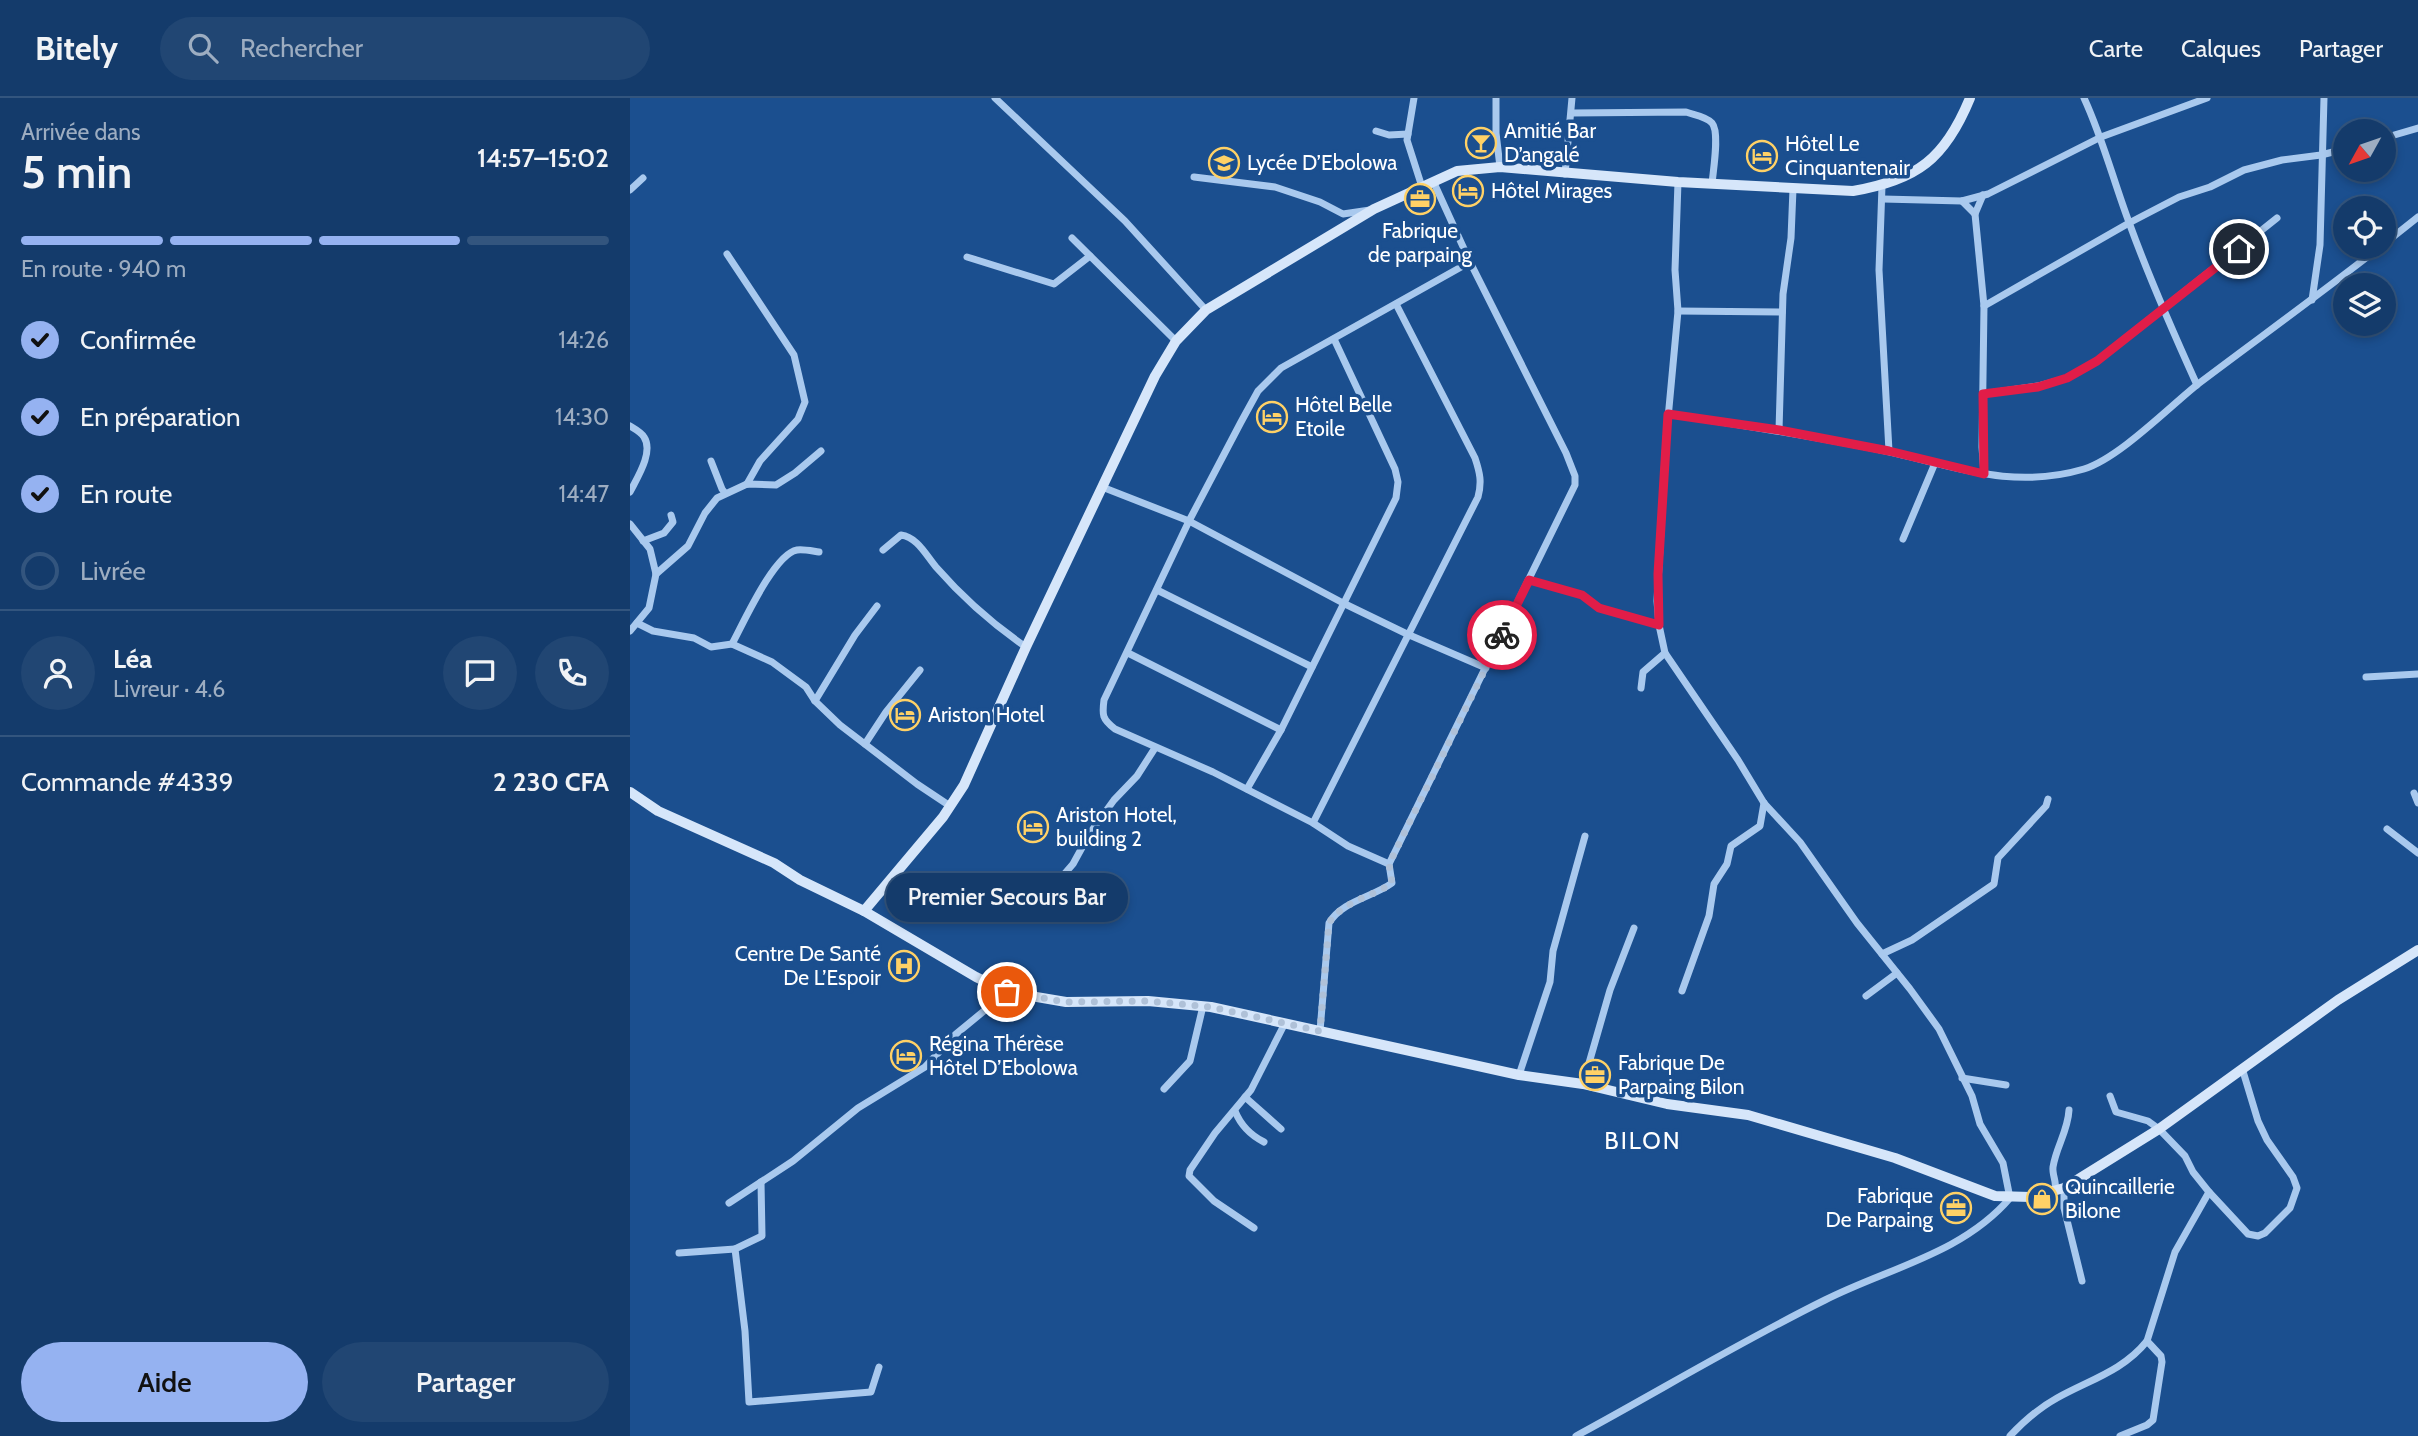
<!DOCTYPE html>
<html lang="fr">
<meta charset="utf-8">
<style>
:root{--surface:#143b6b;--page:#214673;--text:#f1f3f6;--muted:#9dadc1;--line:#33557e;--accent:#95b2f1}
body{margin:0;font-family:Cabin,sans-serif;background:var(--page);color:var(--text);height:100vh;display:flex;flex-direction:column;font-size:26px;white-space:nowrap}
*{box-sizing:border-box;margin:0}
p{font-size:23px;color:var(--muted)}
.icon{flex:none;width:38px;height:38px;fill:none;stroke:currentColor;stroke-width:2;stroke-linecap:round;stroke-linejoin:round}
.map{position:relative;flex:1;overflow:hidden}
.drawer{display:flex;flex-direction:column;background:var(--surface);width:630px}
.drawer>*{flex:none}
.needle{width:46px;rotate:230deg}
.buttons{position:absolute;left:1703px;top:21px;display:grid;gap:14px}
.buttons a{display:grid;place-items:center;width:63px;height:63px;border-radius:50%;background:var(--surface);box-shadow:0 4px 10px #0003,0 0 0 2px var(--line);font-size:35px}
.pin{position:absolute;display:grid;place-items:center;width:60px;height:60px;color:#fff;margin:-30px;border:4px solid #fff;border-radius:50%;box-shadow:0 2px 7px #0007}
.courier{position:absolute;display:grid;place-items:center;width:70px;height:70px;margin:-35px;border:5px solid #e11d48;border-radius:50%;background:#fff;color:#222;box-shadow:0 2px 9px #0007}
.bubble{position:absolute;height:49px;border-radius:24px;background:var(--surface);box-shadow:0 4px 10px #0003,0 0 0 2px var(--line);font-size:23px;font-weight:600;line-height:49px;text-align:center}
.summary em{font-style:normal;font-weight:600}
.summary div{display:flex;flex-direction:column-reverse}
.summary{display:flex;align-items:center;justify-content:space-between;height:119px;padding:0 21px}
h1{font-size:46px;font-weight:600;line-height:52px}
.bar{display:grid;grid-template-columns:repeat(4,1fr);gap:10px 7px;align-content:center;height:84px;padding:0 21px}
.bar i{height:9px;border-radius:5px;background:var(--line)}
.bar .active{background:var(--accent)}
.bar p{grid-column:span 4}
.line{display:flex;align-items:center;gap:18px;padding:0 21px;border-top:2px solid var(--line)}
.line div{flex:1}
.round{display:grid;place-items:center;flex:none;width:74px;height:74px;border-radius:37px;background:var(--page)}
ol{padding:0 21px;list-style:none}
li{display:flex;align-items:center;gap:21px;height:77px}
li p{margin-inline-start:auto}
li .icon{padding:7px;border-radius:50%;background:var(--accent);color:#111;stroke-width:4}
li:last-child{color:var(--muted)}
li i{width:38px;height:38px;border:4px solid var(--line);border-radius:50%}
.primary-button{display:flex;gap:14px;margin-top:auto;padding:14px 21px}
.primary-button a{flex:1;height:80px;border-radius:42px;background:var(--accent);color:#111;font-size:28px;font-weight:600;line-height:80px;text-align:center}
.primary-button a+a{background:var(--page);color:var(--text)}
header{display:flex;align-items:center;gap:42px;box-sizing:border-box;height:98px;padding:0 35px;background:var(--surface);border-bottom:2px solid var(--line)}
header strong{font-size:33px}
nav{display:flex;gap:38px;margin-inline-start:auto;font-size:24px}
.search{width:490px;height:63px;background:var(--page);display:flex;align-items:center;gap:18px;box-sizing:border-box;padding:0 24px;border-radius:38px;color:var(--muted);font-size:26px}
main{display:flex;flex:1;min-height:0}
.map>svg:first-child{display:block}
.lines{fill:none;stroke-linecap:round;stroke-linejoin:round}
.street{stroke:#a9c9ee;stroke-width:7}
.secondary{stroke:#d6e6fa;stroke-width:10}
.done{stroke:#afc1d8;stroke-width:7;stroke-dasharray:0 12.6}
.route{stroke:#e11d48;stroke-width:9}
.labels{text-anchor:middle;stroke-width:7;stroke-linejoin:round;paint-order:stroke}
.poi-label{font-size:21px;fill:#fff;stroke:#1b4f8f;text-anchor:start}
.quarter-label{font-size:24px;letter-spacing:2px;fill:#fff;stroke:#1b4f8f}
</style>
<header>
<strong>Bitely</strong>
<div class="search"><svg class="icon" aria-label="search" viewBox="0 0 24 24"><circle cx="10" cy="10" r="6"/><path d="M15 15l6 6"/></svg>Rechercher</div>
<nav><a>Carte</a><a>Calques</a><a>Partager</a></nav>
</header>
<main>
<section class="drawer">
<div class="summary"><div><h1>5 min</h1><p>Arrivée dans</p></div><em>14:57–15:02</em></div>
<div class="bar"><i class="active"></i><i class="active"></i><i class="active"></i><i></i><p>En route · 940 m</p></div>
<ol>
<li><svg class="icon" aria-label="check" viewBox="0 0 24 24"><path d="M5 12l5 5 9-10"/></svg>Confirmée<p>14:26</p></li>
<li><svg class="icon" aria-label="check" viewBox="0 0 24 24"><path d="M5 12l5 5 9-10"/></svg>En préparation<p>14:30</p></li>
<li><svg class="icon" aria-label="check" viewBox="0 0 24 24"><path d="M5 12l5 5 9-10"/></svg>En route<p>14:47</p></li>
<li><i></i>Livrée</li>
</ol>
<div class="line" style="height:126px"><a class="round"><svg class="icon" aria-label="person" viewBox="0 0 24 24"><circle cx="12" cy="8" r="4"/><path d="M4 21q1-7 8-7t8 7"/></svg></a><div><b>Léa</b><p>Livreur · 4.6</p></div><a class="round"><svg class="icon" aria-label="chat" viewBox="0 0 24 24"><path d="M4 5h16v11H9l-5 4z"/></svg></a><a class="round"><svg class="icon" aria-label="phone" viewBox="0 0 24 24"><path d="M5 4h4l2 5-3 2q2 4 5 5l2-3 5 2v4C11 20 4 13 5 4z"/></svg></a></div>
<div class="line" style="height:91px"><div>Commande #4339</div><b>2 230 CFA</b></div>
<div class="primary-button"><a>Aide</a><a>Partager</a></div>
</section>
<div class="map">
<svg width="1788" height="1338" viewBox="0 0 1788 1338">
<rect width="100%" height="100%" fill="#1b4f8f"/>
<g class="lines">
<!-- street -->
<g class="street">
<polyline points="365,0 495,123 576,212"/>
<polyline points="784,0 777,42 792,89"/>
<polyline points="866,0 866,35 870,69"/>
<path d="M1454,0C1473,41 1484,85 1500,127C1520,182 1543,234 1567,287"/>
<path d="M942,15L1056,14C1064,17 1076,18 1082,25C1090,34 1083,73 1082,86"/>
<polyline points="746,33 759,37 778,36"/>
<polyline points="1754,40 1788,30"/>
<polyline points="935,76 942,0"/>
<polyline points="564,79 645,89 690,104 713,116 740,112"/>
<polyline points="1252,88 1249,172 1259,353"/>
<polyline points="0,92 13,80"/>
<polyline points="1253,101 1332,103 1358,96 1471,39 1577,0"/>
<polyline points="1332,103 1345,116 1354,208 1352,349 1354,376"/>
<polyline points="1345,116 1353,97"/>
<polyline points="442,140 546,243"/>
<polyline points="1754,146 1788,119"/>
<polyline points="97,156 164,257 175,304 168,321 130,363 117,386"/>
<polyline points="337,159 424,186 460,158"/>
<polyline points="1682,202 1690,147 1694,0"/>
<polyline points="1354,208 1499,125 1549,99 1580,89 1614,72 1652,62 1691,57 1715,51"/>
<polyline points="1048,213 1152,214"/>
<polyline points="1353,296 1408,288 1437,280 1467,263 1647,120"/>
<path d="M1038,316C1106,326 1174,337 1241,350C1316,364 1376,394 1454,371C1489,360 1538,310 1568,286C1629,240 1690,196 1750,149"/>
<path d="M0,328C5,331 11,334 14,339C24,354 7,380 0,394"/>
<polyline points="1149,332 1153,196 1161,140 1163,91"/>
<polyline points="81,363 92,391 95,395"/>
<polyline points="472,389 559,423 713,505 777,536 856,570"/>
<polyline points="0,426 20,451 26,476 19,510 0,533"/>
<polyline points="1273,441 1305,365"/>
<polyline points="13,443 34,435 43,424 41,417"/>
<path d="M253,452L271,437C287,439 296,457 306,469C334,501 361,525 396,549"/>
<polyline points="26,476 58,448 75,415 87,400 117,386 146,387 165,375 191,353"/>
<polyline points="899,482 952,497 969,510 1029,527"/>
<polyline points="527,492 682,569"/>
<polyline points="7,525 23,533 64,540 81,549 102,546 142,564 176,589 185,603 210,627 287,686 320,708"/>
<path d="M102,546C113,526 144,456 167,452C173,451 182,453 189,454"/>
<polyline points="498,555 651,632"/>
<polyline points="1736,579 1788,576"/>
<polyline points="1011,590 1013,574 1035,555"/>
<polyline points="185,603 225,537 247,508"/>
<polyline points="235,646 256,614 290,572"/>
<polyline points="617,691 651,632 766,400 768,384 765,371 704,241"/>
<polyline points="1784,695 1788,705"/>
<path d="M683,725L848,399C852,384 850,375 845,360L766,206"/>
<polyline points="1757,731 1788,755"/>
<path d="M759,766L718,748L683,725L583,674L485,631C472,621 472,617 474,602L559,423L611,324L628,293L651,270L840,164"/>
<polyline points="394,821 427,792 430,781 443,766 460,735 484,702 507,678 525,650"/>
<polyline points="1252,856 1282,842 1364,786 1368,760 1416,708 1418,701"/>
<polyline points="1052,893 1079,818 1084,786 1097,766 1101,748 1130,728 1134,705"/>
<polyline points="1236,898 1267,875"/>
<path d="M690,933L699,825C712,803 743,799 762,785L759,766L945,387V378L936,355L840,164L804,85"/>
<polyline points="889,977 920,884 923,853 955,738"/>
<polyline points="1332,980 1376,987"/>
<polyline points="953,986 980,892 1004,830"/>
<polyline points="534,991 560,963 573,908"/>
<polyline points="1480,998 1486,1014 1518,1023 1529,1031 1555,1058 1563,1074 1579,1094 1618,1136 1628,1138 1635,1135 1660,1110 1667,1090 1663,1079 1637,1042 1628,1023 1612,970"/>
<polyline points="615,999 651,1031"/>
<path d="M605,1013C611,1028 620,1037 634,1044"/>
<polyline points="131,1084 132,1138 105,1151 115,1233 119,1304 241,1294 249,1269"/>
<polyline points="1434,1090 1434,1110 1452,1183"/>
<path d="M1425,1092C1427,1084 1422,1077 1423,1069C1426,1049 1438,1033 1439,1012"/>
<polyline points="99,1105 163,1063 228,1010 295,969 326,936 377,894"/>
<polyline points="624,1130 584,1103 559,1078 560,1072 585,1035 621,992 655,925"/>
<polyline points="49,1155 105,1151"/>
<path d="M946,1338C1029,1293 1110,1244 1195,1202C1258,1170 1332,1156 1380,1100L1373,1065L1350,1026L1342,998L1309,931L1280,891L1227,825L1170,744L1134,705L1108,662L1035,555L1029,527L1027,503L1036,342L1048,213L1045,172L1048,84"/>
<path d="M1380,1338C1394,1323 1409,1310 1427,1300C1459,1282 1493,1273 1517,1243L1545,1154L1579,1094"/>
<polyline points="1490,1338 1517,1327 1523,1322 1532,1264 1531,1258 1517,1243"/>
</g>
<!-- secondary -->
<g class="secondary">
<polyline points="0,694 28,713 144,765 170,782 234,813 346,879 377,894 436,904 518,903 581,909 889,977 953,986 1037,1006 1118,1017 1265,1060 1365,1098 1401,1099 1434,1090 1529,1031 1708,902 1788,852"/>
<path d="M234,813L313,719L334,687L396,549L525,278L546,243L576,212L744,111L827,73L870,69L1048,84L1223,93C1287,82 1315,61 1340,0"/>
</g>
</g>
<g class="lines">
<!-- done -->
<path class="done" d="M377,894L436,904L518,903L581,909L690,933L699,825C712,803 743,799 762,785L759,766L872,537"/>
<!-- route -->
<polyline class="route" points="872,537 899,482 952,497 969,510 1029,527 1028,476 1038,316 1149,332 1259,353 1354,376 1353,296 1408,289 1437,280 1467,263 1609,151"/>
</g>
<!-- icons -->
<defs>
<g id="bar-ring" transform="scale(1.575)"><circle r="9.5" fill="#1b4f8f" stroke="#ffd166" stroke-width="1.5"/><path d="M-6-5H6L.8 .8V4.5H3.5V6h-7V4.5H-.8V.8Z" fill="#ffd166"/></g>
<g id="hotel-ring" transform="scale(1.575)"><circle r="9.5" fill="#1b4f8f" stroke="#ffd166" stroke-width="1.5"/><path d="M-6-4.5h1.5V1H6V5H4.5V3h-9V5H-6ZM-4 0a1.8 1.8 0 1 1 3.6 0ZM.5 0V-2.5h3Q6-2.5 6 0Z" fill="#ffd166"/></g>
<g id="school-ring" transform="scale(1.575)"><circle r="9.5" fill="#1b4f8f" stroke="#ffd166" stroke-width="1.5"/><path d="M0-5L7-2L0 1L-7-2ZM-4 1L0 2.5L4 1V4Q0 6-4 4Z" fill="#ffd166"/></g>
<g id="office-ring" transform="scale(1.575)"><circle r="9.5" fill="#1b4f8f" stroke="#ffd166" stroke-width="1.5"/><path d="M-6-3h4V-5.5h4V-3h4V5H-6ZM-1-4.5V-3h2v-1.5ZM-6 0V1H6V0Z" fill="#ffd166"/></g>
<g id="hospital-ring" transform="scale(1.575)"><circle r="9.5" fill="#1b4f8f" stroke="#ffd166" stroke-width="1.5"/><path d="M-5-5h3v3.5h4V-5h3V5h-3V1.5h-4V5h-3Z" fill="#ffd166"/></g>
<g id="shop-ring" transform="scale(1.575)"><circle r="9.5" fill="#1b4f8f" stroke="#ffd166" stroke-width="1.5"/><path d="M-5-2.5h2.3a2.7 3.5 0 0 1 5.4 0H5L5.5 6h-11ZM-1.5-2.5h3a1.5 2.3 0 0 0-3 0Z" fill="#ffd166"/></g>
</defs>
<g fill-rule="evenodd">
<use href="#bar-ring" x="851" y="45"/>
<use href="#hotel-ring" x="1132" y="58"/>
<use href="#school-ring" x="594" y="65"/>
<use href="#hotel-ring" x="838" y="93"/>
<use href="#office-ring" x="790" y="101"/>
<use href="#hotel-ring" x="642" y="319"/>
<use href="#hotel-ring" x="275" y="617"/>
<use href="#hotel-ring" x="403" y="729"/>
<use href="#hospital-ring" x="274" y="868"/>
<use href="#hotel-ring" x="276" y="958"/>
<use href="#office-ring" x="965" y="977"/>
<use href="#shop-ring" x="1412" y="1101"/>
<use href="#office-ring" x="1326" y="1110"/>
</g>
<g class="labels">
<!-- poi labels -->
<g class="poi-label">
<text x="874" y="40">Amitié Bar<tspan x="874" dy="24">D’angalé</tspan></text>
<text x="1155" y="53">Hôtel Le<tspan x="1155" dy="24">Cinquantenair</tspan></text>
<text x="617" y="72">Lycée D’Ebolowa</text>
<text x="861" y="100">Hôtel Mirages</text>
<text x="790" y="140" text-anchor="middle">Fabrique<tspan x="790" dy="24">de parpaing</tspan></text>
<text x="665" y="314">Hôtel Belle<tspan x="665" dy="24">Etoile</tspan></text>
<text x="298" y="624">Ariston Hotel</text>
<text x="426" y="724">Ariston Hotel,<tspan x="426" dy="24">building 2</tspan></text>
<text x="251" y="863" text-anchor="end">Centre De Santé<tspan x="251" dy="24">De L’Espoir</tspan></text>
<text x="299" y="953">Régina Thérèse<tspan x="299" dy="24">Hôtel D’Ebolowa</tspan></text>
<text x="988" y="972">Fabrique De<tspan x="988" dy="24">Parpaing Bilon</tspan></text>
<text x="1435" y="1096">Quincaillerie<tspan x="1435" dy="24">Bilone</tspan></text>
<text x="1303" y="1105" text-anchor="end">Fabrique<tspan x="1303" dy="24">De Parpaing</tspan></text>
</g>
<!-- quarter labels -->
<g class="quarter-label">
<text x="1013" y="1051">BILON</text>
</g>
</g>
</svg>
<div class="buttons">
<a><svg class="needle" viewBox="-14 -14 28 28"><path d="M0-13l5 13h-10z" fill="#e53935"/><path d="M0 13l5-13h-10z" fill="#9dadc1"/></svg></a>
<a><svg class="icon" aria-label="locate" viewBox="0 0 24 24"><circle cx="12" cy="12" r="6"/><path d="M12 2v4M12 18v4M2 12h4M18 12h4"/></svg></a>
<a><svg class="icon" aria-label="layers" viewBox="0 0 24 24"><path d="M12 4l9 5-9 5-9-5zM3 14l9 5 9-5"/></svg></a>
</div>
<div class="pin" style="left:377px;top:894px;background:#ea580c"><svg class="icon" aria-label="bag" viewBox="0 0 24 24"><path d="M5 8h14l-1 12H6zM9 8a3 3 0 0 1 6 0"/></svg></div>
<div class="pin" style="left:1609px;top:151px;background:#1f2937"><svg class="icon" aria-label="home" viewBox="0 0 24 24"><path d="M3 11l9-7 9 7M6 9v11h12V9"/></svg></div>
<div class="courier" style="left:872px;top:537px"><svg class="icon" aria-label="bike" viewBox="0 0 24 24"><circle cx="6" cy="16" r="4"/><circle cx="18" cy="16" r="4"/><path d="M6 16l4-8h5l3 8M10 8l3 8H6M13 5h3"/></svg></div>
<div class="bubble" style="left:256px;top:775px;width:242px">Premier Secours Bar</div>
</div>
</main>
